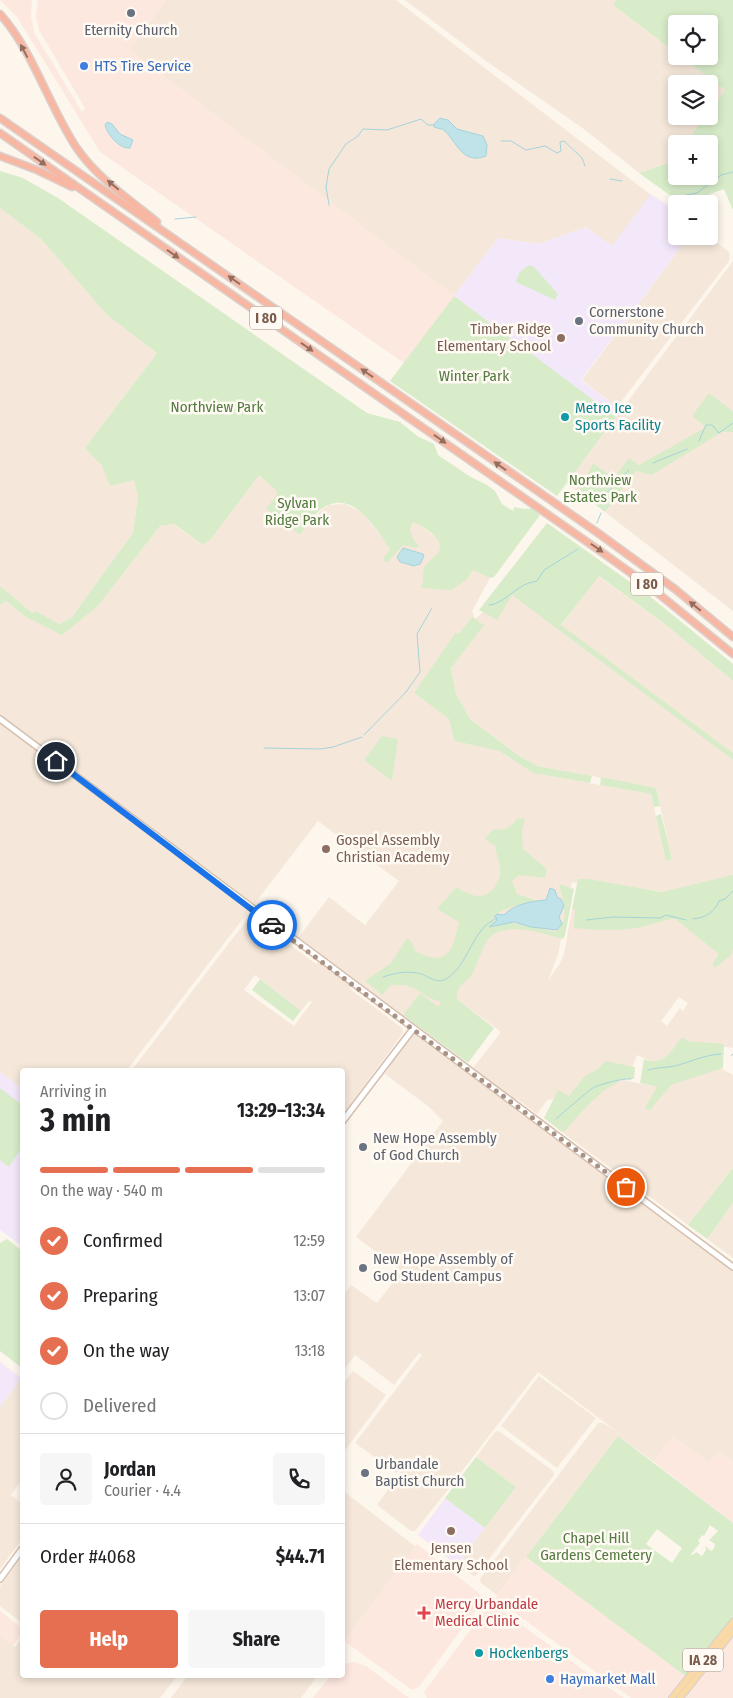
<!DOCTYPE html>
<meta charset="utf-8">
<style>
:root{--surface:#fff;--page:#f6f6f6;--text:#202124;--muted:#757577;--line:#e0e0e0;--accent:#e76f51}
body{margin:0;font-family:"Fira Sans Condensed",sans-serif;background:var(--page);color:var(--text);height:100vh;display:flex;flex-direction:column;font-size:19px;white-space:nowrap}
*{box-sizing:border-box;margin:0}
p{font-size:16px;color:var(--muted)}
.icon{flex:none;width:28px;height:28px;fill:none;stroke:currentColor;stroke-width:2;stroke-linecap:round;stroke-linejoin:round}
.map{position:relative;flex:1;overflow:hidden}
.details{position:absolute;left:20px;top:1068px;width:325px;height:610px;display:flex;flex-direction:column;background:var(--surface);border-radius:5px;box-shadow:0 2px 8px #0003}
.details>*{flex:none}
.buttons{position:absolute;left:668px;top:15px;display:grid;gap:10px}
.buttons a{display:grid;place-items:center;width:50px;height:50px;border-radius:5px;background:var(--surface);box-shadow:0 2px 8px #0003;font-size:25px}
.pin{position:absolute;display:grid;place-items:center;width:42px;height:42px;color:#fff;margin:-21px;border:2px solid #fff;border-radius:50%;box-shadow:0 1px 5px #0007}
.courier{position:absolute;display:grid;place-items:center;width:50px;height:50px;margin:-25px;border:4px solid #1a73e8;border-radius:50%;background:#fff;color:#222;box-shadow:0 1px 6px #0007}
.headline em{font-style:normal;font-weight:700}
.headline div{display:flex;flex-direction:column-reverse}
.headline{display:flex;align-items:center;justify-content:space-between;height:85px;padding:0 20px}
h1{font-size:32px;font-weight:700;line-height:38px}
.bar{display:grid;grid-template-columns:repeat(4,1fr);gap:8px 5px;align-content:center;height:60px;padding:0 20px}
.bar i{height:6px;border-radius:4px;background:var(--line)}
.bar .selected{background:var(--accent)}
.bar p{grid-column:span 4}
.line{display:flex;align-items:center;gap:12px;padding:0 20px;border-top:1px solid var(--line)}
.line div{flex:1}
.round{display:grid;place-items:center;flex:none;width:52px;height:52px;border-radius:5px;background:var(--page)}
ol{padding:0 20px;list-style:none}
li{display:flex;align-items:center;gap:15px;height:55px}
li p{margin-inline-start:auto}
li .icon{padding:5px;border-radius:50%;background:var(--accent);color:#fff;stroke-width:4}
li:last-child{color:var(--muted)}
li i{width:28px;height:28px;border:2px solid var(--line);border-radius:50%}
.button{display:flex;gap:10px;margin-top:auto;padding:10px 20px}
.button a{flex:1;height:58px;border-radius:5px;background:var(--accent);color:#fff;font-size:20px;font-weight:700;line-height:58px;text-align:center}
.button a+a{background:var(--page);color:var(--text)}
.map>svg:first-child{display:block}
.residential{fill:#f5e8da;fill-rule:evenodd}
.commercial{fill:#fde8e0}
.education{fill:#f3e8fa}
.green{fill:#d8ecc9;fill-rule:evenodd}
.water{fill:#bfe3e8;stroke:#a5d3da}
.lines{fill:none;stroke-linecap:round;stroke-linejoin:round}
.stream{stroke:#a5d3da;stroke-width:1}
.secondary-casing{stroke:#d6c0b0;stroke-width:8}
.primary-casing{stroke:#dad1cd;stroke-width:8}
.motorway-casing{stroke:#dad1cd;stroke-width:9}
.secondary{stroke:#fff;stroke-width:5}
.primary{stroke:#fbd9a5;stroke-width:5.5}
.motorway{stroke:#f7b7a3;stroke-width:6}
.oneway{fill:#936e5e}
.done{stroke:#a89285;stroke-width:5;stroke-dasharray:0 9}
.route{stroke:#1a73e8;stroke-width:6}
.worship-dot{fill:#6b7280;stroke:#fffaf3;stroke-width:2}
.shop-dot{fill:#3f7fe0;stroke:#fffaf3;stroke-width:2}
.education-dot{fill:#8d6e63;stroke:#fffaf3;stroke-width:2}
.culture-dot{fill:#0f9aa8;stroke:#fffaf3;stroke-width:2}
.health-dot{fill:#e0444e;stroke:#fffaf3;stroke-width:2}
.labels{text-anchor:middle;stroke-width:5;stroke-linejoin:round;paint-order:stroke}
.shield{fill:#fffaf3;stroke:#a28b7f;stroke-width:1}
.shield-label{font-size:14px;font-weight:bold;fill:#7a5c4d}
.worship-label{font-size:15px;fill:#5b616d;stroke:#fffaf3;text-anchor:start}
.shop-label{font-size:15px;fill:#366cbe;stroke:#fffaf3;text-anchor:start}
.education-label{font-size:15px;fill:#785e54;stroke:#fffaf3;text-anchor:end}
.park-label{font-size:15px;fill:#537a41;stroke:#fffaf3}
.culture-label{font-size:15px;fill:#0d838f;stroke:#fffaf3;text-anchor:start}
.health-label{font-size:15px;fill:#be3a42;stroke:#fffaf3;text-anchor:start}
</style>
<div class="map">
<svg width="733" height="1698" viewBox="0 0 733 1698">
<rect width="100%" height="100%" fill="#fdf6ec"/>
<!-- residential -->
<g class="residential">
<polygon points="166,0 396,0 651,195 612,247 586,227 539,244 498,238 454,296 129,50"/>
<polygon points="405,0 617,0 613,5 676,53 676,56 680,56 725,90 709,112 709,84 676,84 676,116 705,116 685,144 676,144 676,155 671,162 639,173 585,130 486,61"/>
<polygon points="0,208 41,239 107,315 157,353 85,448 98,461 105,472 134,479 138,497 133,533 71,618 59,624 36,611 32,613 0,586"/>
<polygon points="689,236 708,236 728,251 730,254 729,261 617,407 582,380"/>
<polygon points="733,261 733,411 709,393 707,427 639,465 614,478 582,488 579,492 566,484"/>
<polygon points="722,432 733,432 733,611 605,512 636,471 696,447"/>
<path d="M260,473L281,489L300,535L320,511L329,505L345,504L363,513L391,549L413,520L490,578L472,611L475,619L507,591L733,760V877L664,892L578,879L577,883L572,882L558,955L548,980L559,965L564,954L572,909L680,918L733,944V1048L687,1041L660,1065L637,1055L632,1068L605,1065L574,1095L547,1100L537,1114L517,1099L513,1104L733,1267V1461L719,1451L709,1463L673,1436L654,1462L618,1436L497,1595L481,1583L480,1579L521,1524L598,1423H603L620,1434L538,1372L443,1496L415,1531H411L377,1505L404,1467L402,1466L397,1473L355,1443L422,1355L419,1353L394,1385L355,1355L343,1371V1297H346L343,1295L351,1285L377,1303L402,1271L356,1237L443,1121L429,1107L385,1074L413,1029L470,1072L501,1032L449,993L438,1007L403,1015L400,1020L352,984L350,989L402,1028L403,1033L343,1114L342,1070H132L239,930L252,917L316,964L319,960L295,942L329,897L365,925L399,881L318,821L127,1070H22V1089L0,1072V605L6,601L26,617L62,634L98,606L160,526L173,524L203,545L211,539ZM457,632L451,667L456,694L470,719L518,755L537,766L656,788L672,859L666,860L651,794L533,773L499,751L454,741L449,719L414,693ZM255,975L301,1011L309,1001L312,1002L294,1026L244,990ZM679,997L688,1003L683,1011L680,1008L667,1026L661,1021Z"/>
<polygon points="598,576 666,625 733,681 733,753 561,626"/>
<polygon points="720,1068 733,1075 733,1168 688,1225 562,1132 578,1110 610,1077 666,1089 670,1083"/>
<polygon points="733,1176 733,1258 707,1239 733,1203 729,1182"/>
<polygon points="353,1371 386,1395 343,1453 343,1384"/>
<polygon points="539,1376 596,1418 557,1468 501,1426"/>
<polygon points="22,1377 22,1479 11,1495 22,1504 22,1539 0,1569 0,1407"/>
<polygon points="499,1431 553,1471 554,1475 475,1577 457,1565 516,1487 476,1457 495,1432"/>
<polygon points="342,1490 416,1547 343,1643 342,1643"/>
<polygon points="22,1556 22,1623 0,1606 0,1586"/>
<polygon points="0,1635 15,1647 22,1638 22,1675 178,1675 160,1698 0,1698"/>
<polygon points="188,1675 318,1675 301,1698 171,1698"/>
</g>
<!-- commercial -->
<g class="commercial">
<polygon points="0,0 32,0 31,18 35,34 82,112 85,108 39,30 36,15 38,0 166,0 129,50 454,296 404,363 100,152 17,17"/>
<polygon points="673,1436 709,1463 719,1451 733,1461 733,1523 654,1462"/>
<polygon points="417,1544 480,1594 483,1600 419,1687 412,1690 344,1641"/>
<polygon points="526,1557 688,1678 672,1698 631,1698 495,1598"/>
<polygon points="493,1604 593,1677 624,1698 427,1698 424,1692 489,1605"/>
<polygon points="0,1611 22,1628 22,1633 13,1646 0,1635"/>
<polygon points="733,1631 733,1698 680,1698"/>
<polygon points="354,1662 366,1666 409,1698 313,1698 331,1675 342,1675 343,1664"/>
</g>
<!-- education -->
<g class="education">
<polygon points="651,194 676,211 676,236 689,236 581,380 618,408 611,414 454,296 498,238 539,244 586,227 612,246"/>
<polygon points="0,1072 22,1089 22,1246 0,1230"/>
<polygon points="0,1362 21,1378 0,1407"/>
<polygon points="445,1498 485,1528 457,1565 418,1535"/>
</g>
<!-- green -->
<g class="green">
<polygon points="617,0 733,0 733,210 724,189 682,204 639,173 671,162 676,155 676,176 709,176 709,144 685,144 705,116 709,116 709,112 725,90 680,56 709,56 709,24 676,24 676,53 613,5"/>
<path d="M0,171L23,178L58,198L367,413L400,422L417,436L434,444L438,455L469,476L487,485L495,491L502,504L513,511L514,507C519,508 527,510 532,508L540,515L494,577L490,578L473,570L466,580L451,590L421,588C424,582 422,576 424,569C426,563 433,559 437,554C449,541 423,526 413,522L410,529L414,541L419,546L416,548L403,545L387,563L383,559L390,549C375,527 351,486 320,510C312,517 306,527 300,535L266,509L277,495L276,490L259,475L211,539L203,545L174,524L160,526L98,606L62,635L26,617L6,601L0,605V586L32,613L36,611L59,624L71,618L133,533L138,497L134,480L110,486L102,466L85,448L157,353L107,315L41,239L0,208Z"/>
<polygon points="529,265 534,267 558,294 555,300 516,282 519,273"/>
<polygon points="454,296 616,417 557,496 390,381"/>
<polygon points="709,393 733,411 733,432 722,432 652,475 636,471 605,512 579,492 593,463 614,478 629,458 639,465 706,427 692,416"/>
<polygon points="547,523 647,594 733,664 733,681 666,625 599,576 561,625 733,753 733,760 512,595 497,620 479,610"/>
<polygon points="472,617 484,625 451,668 456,694 470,719 518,755 537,766 592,776 590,783 533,773 499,751 454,741 449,719 414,693 456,632 459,634"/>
<polygon points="382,736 398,739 392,781 364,760"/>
<polygon points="601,777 656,788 660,806 654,807 651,794 600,785"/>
<polygon points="661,814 672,859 666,861 656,816"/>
<path d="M525,818L522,831L523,849L547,869L545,878L519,875L512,881L517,894L535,900C521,906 501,906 492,919L498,923H511L556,932C571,917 563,902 559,884L574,889L565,935L563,939C540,933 503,919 487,941C481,951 478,962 473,972C467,984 455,985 457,999L494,1028L468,1063L403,1015L420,993L438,1007L441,1002C418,996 419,983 391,985L382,995L365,981L391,963L407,938L412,942L415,951C447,968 453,951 459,922L437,909L456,887C469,895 483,902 494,888C497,884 500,878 500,873C501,864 496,855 495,846L485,839L493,829C506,831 510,828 517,819Z"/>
<path d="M733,875V950L730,956L715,968L712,965L719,954L675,919C661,920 650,926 637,928C616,931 595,930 574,928L575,909H572L578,879H588L662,892Z"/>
<polygon points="260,979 301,1011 293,1021 252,990"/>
<path d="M682,1037L687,1041L724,1044L723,1068L671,1085L650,1110L645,1108L657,1087L640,1083L644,1059C664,1067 671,1051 682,1037Z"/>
<path d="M605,1061L635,1067L634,1079H621C615,1086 607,1087 601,1093C588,1105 576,1117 565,1131L562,1132L544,1118L558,1090L569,1096L585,1076L598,1069Z"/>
<polygon points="0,1088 22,1105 22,1147 9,1167 0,1160"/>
<polygon points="733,1168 733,1203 707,1239 688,1225"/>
<polygon points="7,1239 22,1251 22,1368 0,1351 0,1243"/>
<path d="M618,1436L733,1523V1622L688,1678L526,1557ZM710,1525L718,1531L709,1540L715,1544L714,1549L711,1551L705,1546L706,1550L702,1556L696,1552L693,1555L691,1554L700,1543L698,1541L702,1535L704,1536ZM657,1529L682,1548L672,1563L646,1544Z"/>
<polygon points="476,1457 516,1487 485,1528 445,1498"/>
</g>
<!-- water -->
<g class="water">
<path d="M440,118L448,120L457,129L483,136L487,145L486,156C463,165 457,143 445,131C442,128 438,129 434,127V124Z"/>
<path d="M107,122L112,124L120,134L133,140L130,148C119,149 107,134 105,125Z"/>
<polygon points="403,548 423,554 424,556 420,564 414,566 400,562 397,557"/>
<path d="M550,888L555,890L557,897L561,899L564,906L559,917L562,924L557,930L531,927L514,922L489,927L497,920L494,917L497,914L504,915C514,904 532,901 546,900Z"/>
</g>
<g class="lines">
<!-- stream -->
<g class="stream">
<polyline points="501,141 511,141 526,150 545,146 557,153 561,151 560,142 564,141 582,158 585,166"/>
<polyline points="610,179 622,181"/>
<polyline points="686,195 697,193 721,175 733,172"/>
<polyline points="329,205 326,187 329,169 346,144 358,136 363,129 387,130 421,119 428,125 434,125"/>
<polyline points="175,219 196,217"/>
<polyline points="699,441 706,425 712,425 719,433 733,423"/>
<polyline points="653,463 687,449"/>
<polyline points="601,499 629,470"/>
<polyline points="597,523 601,513"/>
<path d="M489,605C504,605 517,583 537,581L544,570L578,549"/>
<polyline points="364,735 406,692 420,672 417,634 432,608"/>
<polyline points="264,748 320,749 333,747 362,737"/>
<path d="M693,919C705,918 715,912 719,901L725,899L733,891"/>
<polyline points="586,920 613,917 660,918 666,915 686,920"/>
<path d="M383,977C395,973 404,971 417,973C427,974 435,985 446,979C470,964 471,929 497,918"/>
<polyline points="731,1056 733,1054"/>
<path d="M648,1070C657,1067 665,1068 675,1066C690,1062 704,1055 721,1054"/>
<path d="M556,1119C558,1117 589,1090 593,1088C600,1084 623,1078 631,1079"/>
</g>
<!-- secondary casing -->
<g class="secondary-casing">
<g id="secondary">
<polyline points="0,719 733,1267"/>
<polyline points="342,1122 413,1029"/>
<polyline points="0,1579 22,1549"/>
</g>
</g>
<!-- primary casing -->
<g class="primary-casing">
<g id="primary">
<polyline points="672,1698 733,1622"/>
<polyline points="680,1698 733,1631"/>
</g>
</g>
<!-- motorway casing -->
<g class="motorway-casing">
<g id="motorway">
<path d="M0,14C33,51 49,106 76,147C96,177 129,199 157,222"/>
<polyline points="0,118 598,533 675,589 733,637"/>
<polyline points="0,133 603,553 649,586 733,654"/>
<polyline points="0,156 37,170 72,187"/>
</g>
</g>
<!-- secondary -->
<use href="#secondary" class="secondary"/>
<!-- primary -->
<use href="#primary" class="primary"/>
<!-- motorway -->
<use href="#motorway" class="motorway"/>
</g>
<!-- one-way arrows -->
<defs><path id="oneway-solid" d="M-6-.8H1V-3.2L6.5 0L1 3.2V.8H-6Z" transform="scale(1.25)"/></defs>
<g class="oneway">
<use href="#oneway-solid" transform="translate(24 51) rotate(-118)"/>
<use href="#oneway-solid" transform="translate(40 161) rotate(35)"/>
<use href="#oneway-solid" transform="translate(113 185) rotate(-140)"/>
<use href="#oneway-solid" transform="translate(173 254) rotate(35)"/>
<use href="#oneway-solid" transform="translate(234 280) rotate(-145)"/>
<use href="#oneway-solid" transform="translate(307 347) rotate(35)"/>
<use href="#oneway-solid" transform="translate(367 373) rotate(-145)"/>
<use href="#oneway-solid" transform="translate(440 439) rotate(35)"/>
<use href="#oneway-solid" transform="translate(500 466) rotate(-145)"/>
<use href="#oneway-solid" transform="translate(597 548) rotate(35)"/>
<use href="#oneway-solid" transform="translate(695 606) rotate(-141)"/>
</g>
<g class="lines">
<!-- done -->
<polyline class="done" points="272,925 626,1187"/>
<!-- route -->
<polyline class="route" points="56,761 272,925"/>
</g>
<!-- markers -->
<g class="worship-dot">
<circle cx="131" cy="13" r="5"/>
<circle cx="579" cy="321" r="5"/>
<circle cx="363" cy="1147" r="5"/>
<circle cx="363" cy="1268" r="5"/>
<circle cx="365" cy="1473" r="5"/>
</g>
<g class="shop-dot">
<circle cx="84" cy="66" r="5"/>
<circle cx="550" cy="1679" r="5"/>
</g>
<g class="education-dot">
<circle cx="561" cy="338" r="5"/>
<circle cx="326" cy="849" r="5"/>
<circle cx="451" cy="1531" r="5"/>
</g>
<g class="culture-dot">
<circle cx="565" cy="417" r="5"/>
<circle cx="479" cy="1653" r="5"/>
</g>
<path class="health-dot" d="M421.5 1605.5h5v5h5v5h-5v5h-5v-5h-5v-5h5z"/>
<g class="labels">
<!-- shield labels -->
<g class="shield">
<rect x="250" y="306.5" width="32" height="23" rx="4"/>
<rect x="631" y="572.5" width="32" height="23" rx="4"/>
<rect x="683" y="1648.5" width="40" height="23" rx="4"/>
</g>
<g class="shield-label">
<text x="266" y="323">I 80</text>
<text x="647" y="589">I 80</text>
<text x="703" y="1665">IA 28</text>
</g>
<!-- worship labels -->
<g class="worship-label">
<text x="131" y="35" text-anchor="middle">Eternity Church</text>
<text x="589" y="317">Cornerstone<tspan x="589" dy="17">Community Church</tspan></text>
<text x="373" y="1143">New Hope Assembly<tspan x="373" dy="17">of God Church</tspan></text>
<text x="373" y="1264">New Hope Assembly of<tspan x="373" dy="17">God Student Campus</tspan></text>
<text x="375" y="1469">Urbandale<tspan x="375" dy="17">Baptist Church</tspan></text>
</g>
<!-- shop labels -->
<g class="shop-label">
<text x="94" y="71">HTS Tire Service</text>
<text x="560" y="1684">Haymarket Mall</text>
</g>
<!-- education labels -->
<g class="education-label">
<text x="551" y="334">Timber Ridge<tspan x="551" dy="17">Elementary School</tspan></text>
<text x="336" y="845" text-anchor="start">Gospel Assembly<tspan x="336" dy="17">Christian Academy</tspan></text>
<text x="451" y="1553" text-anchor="middle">Jensen<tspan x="451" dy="17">Elementary School</tspan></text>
</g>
<!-- park labels -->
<g class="park-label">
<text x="474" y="381">Winter Park</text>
<text x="217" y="412">Northview Park</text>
<text x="600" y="485">Northview<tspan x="600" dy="17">Estates Park</tspan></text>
<text x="297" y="508">Sylvan<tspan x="297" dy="17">Ridge Park</tspan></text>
<text x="596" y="1543">Chapel Hill<tspan x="596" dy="17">Gardens Cemetery</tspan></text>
</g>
<!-- culture labels -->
<g class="culture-label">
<text x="575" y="413">Metro Ice<tspan x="575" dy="17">Sports Facility</tspan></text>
<text x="489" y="1658">Hockenbergs</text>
</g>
<!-- health labels -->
<g class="health-label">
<text x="435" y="1609">Mercy Urbandale<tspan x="435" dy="17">Medical Clinic</tspan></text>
</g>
</g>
</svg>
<div class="buttons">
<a><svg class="icon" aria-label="locate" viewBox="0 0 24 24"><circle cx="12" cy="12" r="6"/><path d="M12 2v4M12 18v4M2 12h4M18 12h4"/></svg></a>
<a><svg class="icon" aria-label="layers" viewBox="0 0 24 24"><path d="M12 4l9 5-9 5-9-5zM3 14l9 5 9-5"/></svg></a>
<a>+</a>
<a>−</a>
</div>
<div class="pin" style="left:626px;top:1187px;background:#ea580c"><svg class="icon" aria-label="bag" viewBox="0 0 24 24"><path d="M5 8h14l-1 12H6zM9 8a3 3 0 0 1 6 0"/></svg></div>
<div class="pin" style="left:56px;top:761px;background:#1f2937"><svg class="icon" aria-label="home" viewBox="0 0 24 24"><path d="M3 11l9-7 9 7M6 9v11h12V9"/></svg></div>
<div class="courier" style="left:272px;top:925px"><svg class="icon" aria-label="car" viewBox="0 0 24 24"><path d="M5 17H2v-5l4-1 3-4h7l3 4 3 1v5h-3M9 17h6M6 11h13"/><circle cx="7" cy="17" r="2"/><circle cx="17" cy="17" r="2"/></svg></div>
<section class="details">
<div class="headline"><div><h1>3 min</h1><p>Arriving in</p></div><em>13:29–13:34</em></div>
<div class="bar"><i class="selected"></i><i class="selected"></i><i class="selected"></i><i></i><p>On the way · 540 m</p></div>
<ol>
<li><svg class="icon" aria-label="check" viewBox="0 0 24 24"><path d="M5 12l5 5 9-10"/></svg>Confirmed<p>12:59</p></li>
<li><svg class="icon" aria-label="check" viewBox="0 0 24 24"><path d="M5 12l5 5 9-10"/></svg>Preparing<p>13:07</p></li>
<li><svg class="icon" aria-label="check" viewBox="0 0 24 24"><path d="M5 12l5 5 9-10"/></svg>On the way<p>13:18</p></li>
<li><i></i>Delivered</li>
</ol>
<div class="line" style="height:90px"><a class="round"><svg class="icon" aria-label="person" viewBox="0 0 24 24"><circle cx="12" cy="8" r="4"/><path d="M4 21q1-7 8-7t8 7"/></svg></a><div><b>Jordan</b><p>Courier · 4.4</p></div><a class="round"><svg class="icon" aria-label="phone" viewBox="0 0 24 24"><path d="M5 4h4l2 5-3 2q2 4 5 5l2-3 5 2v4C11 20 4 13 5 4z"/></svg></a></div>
<div class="line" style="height:65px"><div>Order #4068</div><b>$44.71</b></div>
<div class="button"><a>Help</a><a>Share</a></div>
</section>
</div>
